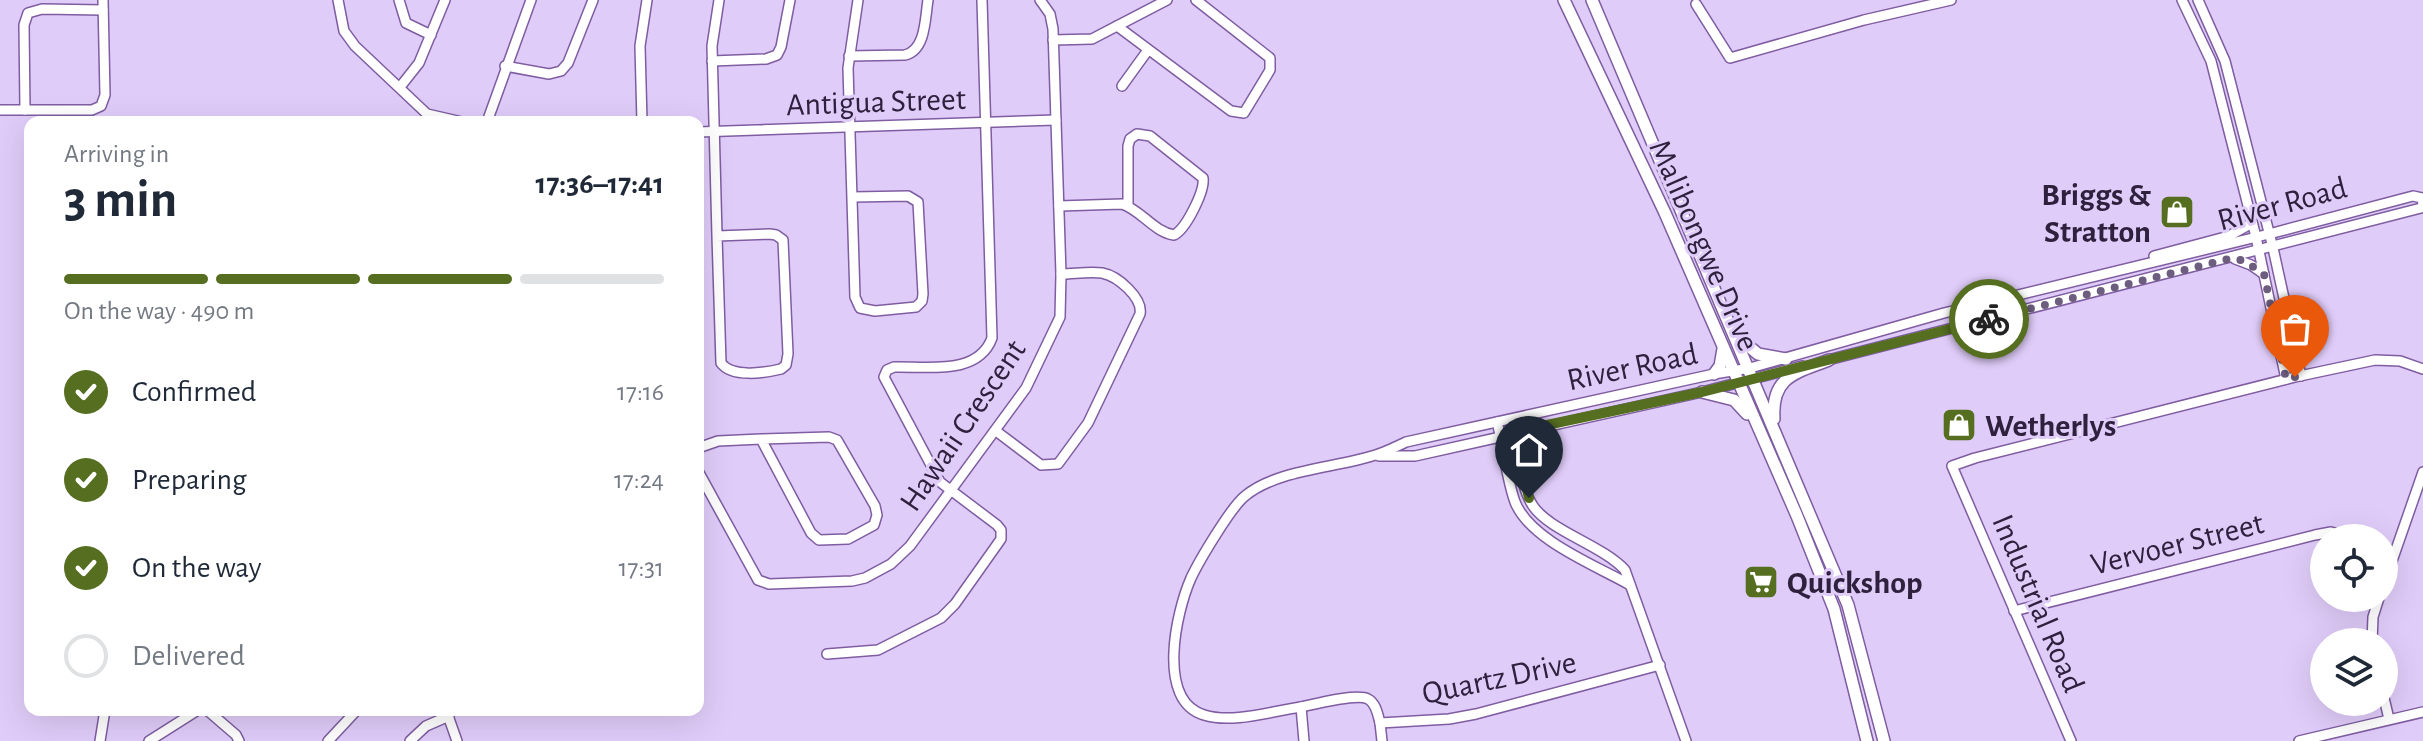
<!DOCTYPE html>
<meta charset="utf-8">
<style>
:root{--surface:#fff;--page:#f6f6f7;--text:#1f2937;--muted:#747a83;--line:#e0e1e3;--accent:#556e20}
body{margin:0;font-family:"Alegreya Sans",sans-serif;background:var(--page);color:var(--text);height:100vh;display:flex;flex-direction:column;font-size:30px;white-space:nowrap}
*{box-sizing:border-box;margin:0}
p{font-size:26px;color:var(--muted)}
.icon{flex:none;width:44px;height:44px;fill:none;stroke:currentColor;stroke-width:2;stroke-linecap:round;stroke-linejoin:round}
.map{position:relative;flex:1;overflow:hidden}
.panel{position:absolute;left:24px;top:116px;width:680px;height:600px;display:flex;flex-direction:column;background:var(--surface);border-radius:16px;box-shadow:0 8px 32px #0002}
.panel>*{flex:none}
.controls{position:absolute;left:2310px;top:524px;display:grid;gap:16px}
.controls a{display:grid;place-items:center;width:88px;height:88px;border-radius:50%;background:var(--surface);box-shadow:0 8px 32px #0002;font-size:40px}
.pin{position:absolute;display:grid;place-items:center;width:68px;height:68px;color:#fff;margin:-82px -34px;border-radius:50% 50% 50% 0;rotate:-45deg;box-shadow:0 0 8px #0007}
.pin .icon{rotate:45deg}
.courier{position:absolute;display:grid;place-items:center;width:80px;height:80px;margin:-40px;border:6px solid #556e20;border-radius:50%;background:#fff;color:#222;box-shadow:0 2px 10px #0007}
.head em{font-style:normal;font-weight:600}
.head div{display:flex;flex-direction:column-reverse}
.head{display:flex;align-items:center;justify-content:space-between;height:136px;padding:0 40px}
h1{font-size:52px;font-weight:600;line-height:60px}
.bar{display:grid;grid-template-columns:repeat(4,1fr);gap:12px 8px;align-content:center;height:96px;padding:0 40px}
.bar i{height:10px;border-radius:6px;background:var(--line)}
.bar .active{background:var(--accent)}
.bar p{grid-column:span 4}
ol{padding:0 40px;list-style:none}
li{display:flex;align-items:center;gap:24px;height:88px}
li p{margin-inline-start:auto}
li .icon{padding:8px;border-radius:50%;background:var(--accent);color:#fff;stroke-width:4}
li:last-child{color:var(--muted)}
li i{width:44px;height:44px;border:4px solid var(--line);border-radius:50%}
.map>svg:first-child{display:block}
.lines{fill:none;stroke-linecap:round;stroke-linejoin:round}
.minor-casing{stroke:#7e5da1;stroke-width:12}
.major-casing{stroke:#7e5da1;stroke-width:14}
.minor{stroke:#fff;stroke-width:9}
.major{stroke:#fff;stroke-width:11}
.done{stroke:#6d5d7f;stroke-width:8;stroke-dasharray:0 14.4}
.route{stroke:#556e20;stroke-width:10}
.labels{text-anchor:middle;stroke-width:6;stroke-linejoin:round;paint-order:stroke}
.street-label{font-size:32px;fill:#2f213e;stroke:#e0ccf9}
.poi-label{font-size:32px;font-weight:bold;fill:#2f213e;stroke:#e0ccf9;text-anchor:start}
</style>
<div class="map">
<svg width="2423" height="741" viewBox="0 0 2423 741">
<rect width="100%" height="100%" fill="#e0ccf9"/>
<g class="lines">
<!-- minor casing -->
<g class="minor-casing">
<g id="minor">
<polyline points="338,0 344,31 355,46 427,114 462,122"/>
<polyline points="399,0 406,23 431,35"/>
<polyline points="2182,0 2211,61 2256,237 2286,379"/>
<polyline points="2198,0 2225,61 2273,248 2301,376"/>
<polyline points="1696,4 1730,58 1864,20 1951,0"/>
<polyline points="1117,26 1231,111 1244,113 1270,70 1270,58 1196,0"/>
<polyline points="1053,40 1092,39 1167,0"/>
<path d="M849,56L905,55C926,50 925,18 928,0"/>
<polyline points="712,61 766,59 777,55 781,47 790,0"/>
<polyline points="505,66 549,74 561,71 568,63 593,0"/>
<polyline points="1122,86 1148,50"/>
<polyline points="400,87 419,63 445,0"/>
<polyline points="0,110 92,110 101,106 105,95 103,0"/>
<polyline points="25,110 24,25 28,13 42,9 103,10"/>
<polyline points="487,122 531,0"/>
<polyline points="642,122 640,46 647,0"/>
<polyline points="698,132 1056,120"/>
<polyline points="853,197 908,196 918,202 923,294 922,301 916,307 875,311 860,308 855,297 848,68 858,0"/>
<path d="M1059,206L1122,204C1141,210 1154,232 1174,235C1186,229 1205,191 1203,178L1150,136L1137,134L1130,139L1128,146V206"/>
<path d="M717,236L721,363C732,378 764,373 781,369L786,365L788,354L783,240L776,235L770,234L717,236L712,46L719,0"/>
<polyline points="2154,256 2229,236 2252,223"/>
<polyline points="2235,259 2251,265 2264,274"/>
<polyline points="1824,361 2421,208 2423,204"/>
<path d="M1497,422C1504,448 1506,477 1515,502C1530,540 1595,565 1630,585"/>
<path d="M1512,427C1521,452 1518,483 1533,506C1550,531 1602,545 1625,570L1686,741"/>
<path d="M996,431L1041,465L1058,464L1088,423L1140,314C1143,298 1118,276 1102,273C1089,271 1074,274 1061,274"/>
<polyline points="698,448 718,441 761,439 811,533 819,540 848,539 874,525 877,515 875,506 837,440 829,437 761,439"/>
<polyline points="1379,456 1415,456 1702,392 1802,366"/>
<polyline points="698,471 758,580 769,584 852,581 865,578 891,564 910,546 1026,388 1060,317 1061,274 1053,29 1050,14 1040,0"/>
<polyline points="2384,584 2423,472"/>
<polyline points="2014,611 2315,535 2331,532 2353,538"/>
<polyline points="2372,642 2373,617 2379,598"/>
<path d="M827,654L878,650L941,618L955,604L1001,539V530L997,525L940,482L884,377L887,370L894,367C927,366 978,376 992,338L982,0"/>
<polyline points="2384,698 2389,719"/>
<path d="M1301,707C1272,711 1233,724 1204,715C1156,701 1176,612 1191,578C1199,561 1231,507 1245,496C1276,470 1334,468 1372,456C1384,453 1395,447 1406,442L1714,374L1750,368L1944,313L2269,234L2413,196L2422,198L2423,203"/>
<polyline points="207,710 236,735 239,741"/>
<polyline points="446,710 457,741"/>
<polyline points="1380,723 1382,741"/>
<polyline points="100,741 105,710"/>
<polyline points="149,741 198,710"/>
<polyline points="328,741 357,710"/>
<polyline points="410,741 426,726 449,716"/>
<path d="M1304,741L1301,707C1315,704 1357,693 1368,699C1376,703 1378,715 1380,723L1449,719L1476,714L1660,665"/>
<polyline points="2071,741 1952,466 1975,458 2295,377 2375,360 2400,361 2423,369"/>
<polyline points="2299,741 2423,712"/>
</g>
</g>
<!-- major casing -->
<g class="major-casing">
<g id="major">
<polyline points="1564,0 1665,213 1797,516 1834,609 1867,741"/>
<polyline points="1592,0 1848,605 1884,741"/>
<polyline points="1740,339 1758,354 1786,359"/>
<polyline points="1714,374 1720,366 1723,349"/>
<polyline points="1702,392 1734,400 1747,414"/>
<path d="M1774,419C1771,376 1796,373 1829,360"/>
</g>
</g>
<!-- minor -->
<use href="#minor" class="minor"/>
<!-- major -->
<use href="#major" class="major"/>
</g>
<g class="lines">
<!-- done -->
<polyline class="done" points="1989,319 2232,258 2244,261 2264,274 2286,379 2295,377"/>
<!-- route -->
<polyline class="route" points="1529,498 1514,432 1702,392 1989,319"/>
</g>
<!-- icons -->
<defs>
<g id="shop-square" transform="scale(1.8)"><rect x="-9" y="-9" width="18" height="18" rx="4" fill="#556e20" stroke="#e0ccf9"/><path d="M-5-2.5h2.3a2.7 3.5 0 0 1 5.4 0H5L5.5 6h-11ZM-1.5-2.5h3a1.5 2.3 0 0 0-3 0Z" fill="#fff"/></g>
<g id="supermarket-square" transform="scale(1.8)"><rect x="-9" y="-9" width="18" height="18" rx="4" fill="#556e20" stroke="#e0ccf9"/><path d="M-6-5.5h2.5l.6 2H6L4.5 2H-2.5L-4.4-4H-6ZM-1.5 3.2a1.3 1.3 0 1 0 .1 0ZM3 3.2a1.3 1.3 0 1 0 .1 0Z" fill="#fff"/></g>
</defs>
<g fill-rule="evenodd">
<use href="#shop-square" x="2177" y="212"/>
<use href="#shop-square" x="1959" y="425"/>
<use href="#supermarket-square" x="1761" y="582"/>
</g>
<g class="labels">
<!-- street labels -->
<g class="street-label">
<text transform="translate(876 101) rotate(-2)" y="11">Antigua Street</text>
<text transform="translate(2282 203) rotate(-15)" y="11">River Road</text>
<text transform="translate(1705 245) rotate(66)" y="11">Malibongwe Drive</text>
<text transform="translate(1632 366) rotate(-12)" y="11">River Road</text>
<text transform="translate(962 425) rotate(-56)" y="11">Hawaii Crescent</text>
<text transform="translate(2177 543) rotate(-14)" y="11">Vervoer Street</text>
<text transform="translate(2039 603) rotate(67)" y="11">Industrial Road</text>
<text transform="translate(1499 677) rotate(-12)" y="11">Quartz Drive</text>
</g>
<!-- poi labels -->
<g class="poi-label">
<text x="2151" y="205" text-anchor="end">Briggs &amp;<tspan x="2151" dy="37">Stratton</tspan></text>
<text x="1985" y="436">Wetherlys</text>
<text x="1787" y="593">Quickshop</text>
</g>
</g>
</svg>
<div class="controls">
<a><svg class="icon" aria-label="locate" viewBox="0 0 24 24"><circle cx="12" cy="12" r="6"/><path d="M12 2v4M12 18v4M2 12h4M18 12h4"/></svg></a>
<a><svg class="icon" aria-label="layers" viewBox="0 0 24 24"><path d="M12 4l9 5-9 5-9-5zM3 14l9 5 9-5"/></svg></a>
</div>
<div class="pin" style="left:2295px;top:377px;background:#ea580c"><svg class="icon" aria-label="bag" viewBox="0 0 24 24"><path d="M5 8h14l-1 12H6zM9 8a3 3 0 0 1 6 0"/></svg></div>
<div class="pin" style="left:1529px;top:498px;background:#1f2937"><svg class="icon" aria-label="home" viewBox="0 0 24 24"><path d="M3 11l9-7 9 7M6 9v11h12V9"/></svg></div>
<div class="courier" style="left:1989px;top:319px"><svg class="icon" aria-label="bike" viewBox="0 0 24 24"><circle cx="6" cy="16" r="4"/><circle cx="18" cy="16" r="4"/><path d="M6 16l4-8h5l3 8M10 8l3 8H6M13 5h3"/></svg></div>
<section class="panel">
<div class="head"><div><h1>3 min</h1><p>Arriving in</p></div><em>17:36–17:41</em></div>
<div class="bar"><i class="active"></i><i class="active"></i><i class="active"></i><i></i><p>On the way · 490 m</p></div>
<ol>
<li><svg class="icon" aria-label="check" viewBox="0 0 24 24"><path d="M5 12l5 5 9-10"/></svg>Confirmed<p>17:16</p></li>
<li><svg class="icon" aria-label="check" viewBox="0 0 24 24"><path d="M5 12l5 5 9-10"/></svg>Preparing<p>17:24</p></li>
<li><svg class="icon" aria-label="check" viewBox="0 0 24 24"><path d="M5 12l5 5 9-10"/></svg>On the way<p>17:31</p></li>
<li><i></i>Delivered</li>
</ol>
</section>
</div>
